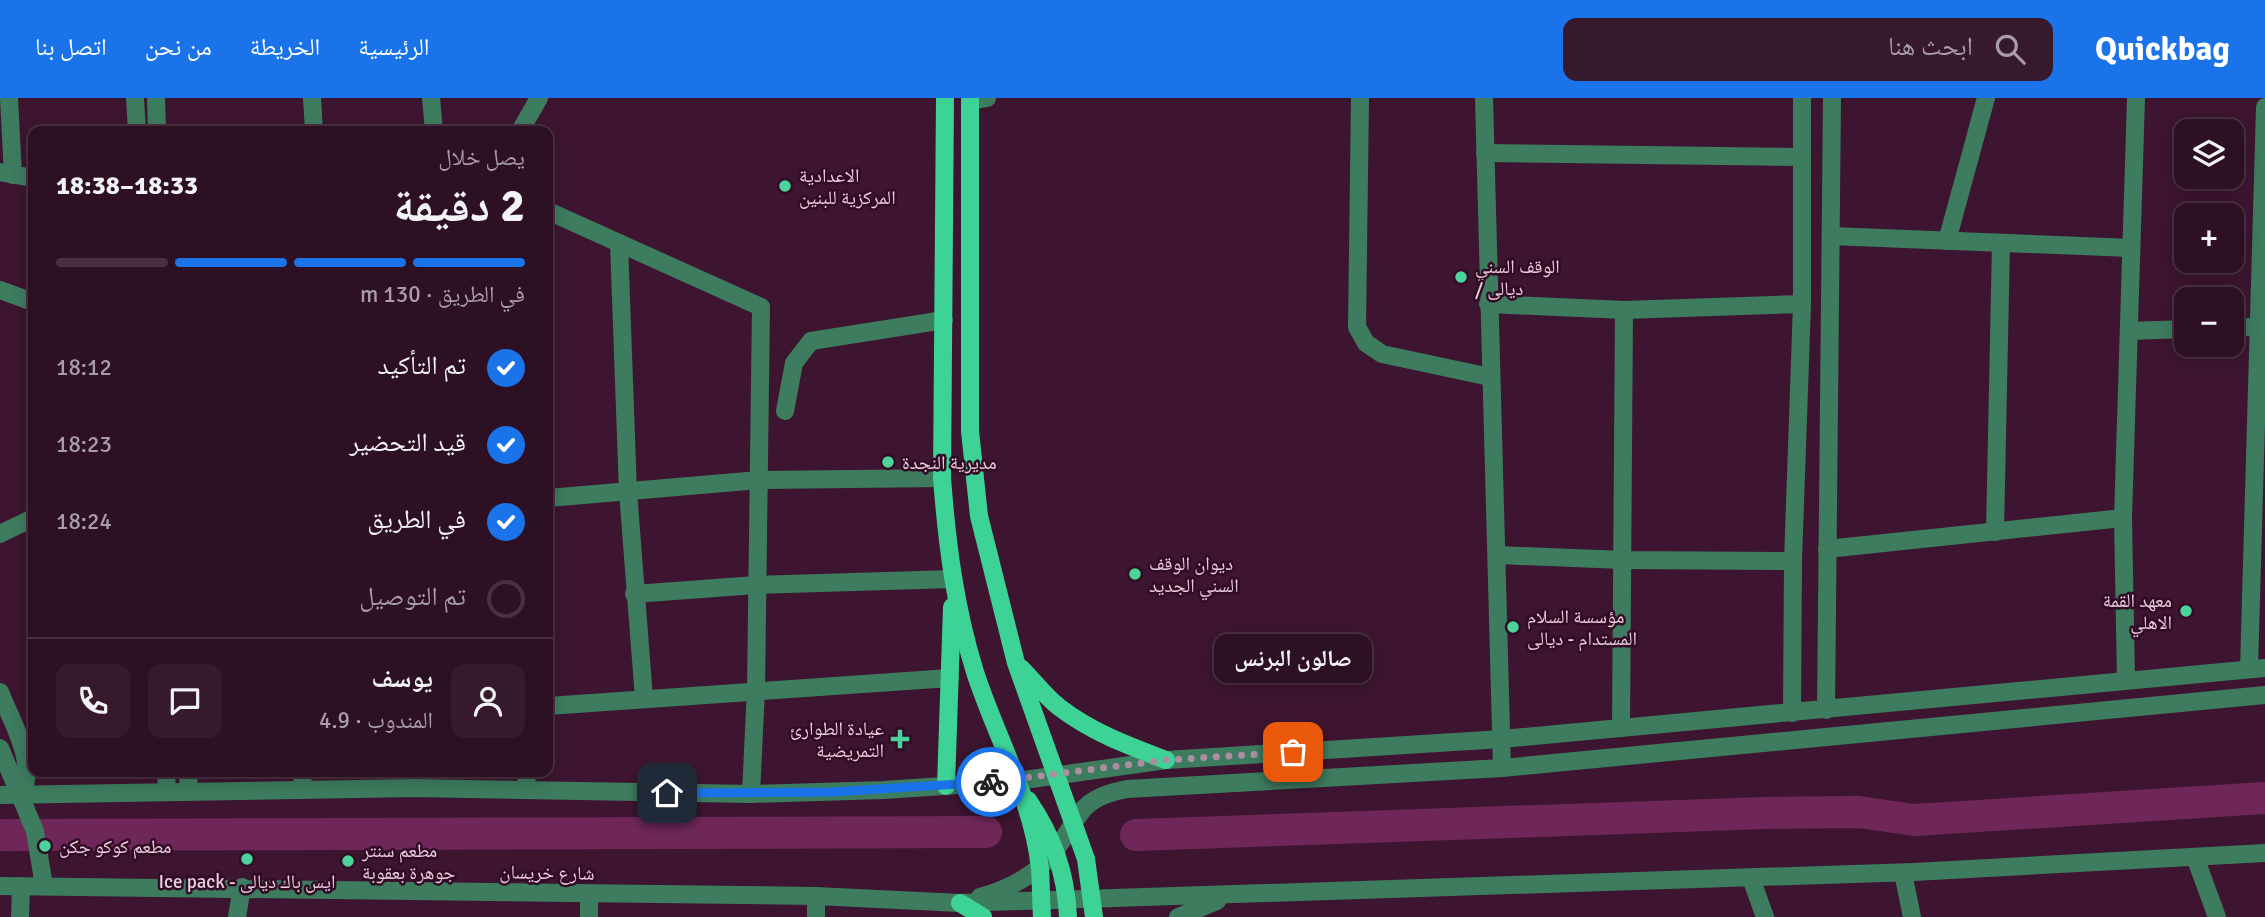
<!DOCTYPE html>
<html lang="ar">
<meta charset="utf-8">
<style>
:root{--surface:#2e1024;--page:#36192c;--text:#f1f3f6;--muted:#a79da6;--line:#493041;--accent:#1a73e8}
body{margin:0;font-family:Signika,"Noto Naskh Arabic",sans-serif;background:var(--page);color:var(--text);direction:rtl;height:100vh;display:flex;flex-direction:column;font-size:26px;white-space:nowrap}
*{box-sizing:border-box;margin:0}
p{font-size:23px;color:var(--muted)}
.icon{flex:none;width:38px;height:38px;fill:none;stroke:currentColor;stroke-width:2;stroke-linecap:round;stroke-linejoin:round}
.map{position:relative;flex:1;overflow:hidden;direction:ltr}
.details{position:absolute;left:28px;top:28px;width:525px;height:651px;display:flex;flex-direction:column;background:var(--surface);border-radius:14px;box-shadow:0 4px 18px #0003,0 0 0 2px var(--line);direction:rtl}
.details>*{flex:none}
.tools{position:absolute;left:2174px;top:21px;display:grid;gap:14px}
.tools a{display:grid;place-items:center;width:70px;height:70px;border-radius:14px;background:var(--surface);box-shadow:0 4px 18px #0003,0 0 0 2px var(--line);font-size:35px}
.pin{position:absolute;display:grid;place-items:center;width:60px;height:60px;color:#fff;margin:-30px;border-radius:14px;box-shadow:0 4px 10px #0006}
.courier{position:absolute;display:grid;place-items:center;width:70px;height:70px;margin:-35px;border:5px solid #1a73e8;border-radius:50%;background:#fff;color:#222;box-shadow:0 2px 9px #0007}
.bubble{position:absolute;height:49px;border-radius:14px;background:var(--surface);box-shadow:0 4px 18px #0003,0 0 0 2px var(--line);font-size:23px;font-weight:700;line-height:49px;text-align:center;direction:rtl}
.head em{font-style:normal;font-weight:700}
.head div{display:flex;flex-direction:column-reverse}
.head{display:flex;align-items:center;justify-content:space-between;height:119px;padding:0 28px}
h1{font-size:46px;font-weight:700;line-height:52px}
.bar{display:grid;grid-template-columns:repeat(4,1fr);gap:10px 7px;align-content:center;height:84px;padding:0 28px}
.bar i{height:9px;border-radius:5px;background:var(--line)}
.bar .active{background:var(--accent)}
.bar p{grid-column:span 4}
.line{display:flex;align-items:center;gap:18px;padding:0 28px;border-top:2px solid var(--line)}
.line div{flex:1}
.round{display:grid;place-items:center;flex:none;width:74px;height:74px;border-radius:14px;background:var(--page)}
ol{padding:0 28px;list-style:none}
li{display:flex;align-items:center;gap:21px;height:77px}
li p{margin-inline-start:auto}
li .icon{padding:7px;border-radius:50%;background:var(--accent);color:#fff;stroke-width:4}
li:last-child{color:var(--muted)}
li i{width:38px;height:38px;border:4px solid var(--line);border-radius:50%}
header{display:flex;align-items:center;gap:42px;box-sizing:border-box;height:98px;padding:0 35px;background:var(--accent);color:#fff}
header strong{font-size:33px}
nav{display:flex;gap:38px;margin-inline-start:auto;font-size:24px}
.search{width:490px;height:63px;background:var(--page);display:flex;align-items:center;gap:18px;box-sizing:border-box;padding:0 24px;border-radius:14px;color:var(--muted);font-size:26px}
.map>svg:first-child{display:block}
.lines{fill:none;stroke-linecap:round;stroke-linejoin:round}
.river{stroke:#6f2759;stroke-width:32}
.minor{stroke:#3d7c5f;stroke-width:18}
.major{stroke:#3dd397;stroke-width:18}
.done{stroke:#ad8da1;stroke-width:7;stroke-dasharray:0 12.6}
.route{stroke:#1a73e8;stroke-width:9}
.poi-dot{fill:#4cd39a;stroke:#320b26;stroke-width:2.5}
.labels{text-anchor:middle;stroke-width:5;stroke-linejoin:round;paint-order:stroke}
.poi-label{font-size:19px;fill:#e9cede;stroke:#320b26;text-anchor:start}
.street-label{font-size:19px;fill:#e9cede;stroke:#320b26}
</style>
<header>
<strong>Quickbag</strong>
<div class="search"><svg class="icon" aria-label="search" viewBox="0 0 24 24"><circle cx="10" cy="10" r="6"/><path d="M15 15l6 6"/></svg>ابحث هنا</div>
<nav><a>الرئيسية</a><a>الخريطة</a><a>من نحن</a><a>اتصل بنا</a></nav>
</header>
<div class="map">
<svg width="2265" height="819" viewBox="0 0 2265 819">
<rect width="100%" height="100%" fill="#3d1530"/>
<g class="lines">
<!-- river -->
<g class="river">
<polyline points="0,737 986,734"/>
<polyline points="1136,737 1766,715 1859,714 1914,722 2265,700"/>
</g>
<!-- minor -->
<g class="minor">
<polyline points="9,0 13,77"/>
<polyline points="135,0 137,33"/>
<polyline points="156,0 157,33"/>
<polyline points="312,0 314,33"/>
<polyline points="431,0 434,33"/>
<polyline points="1360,0 1357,229 1366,245 1382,256 1490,279"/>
<polyline points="1484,0 1502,670"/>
<polyline points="970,3 987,0"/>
<polyline points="520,33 539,0"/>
<polyline points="1485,55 1801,59"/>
<polyline points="0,74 33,80"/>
<polyline points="548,113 761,209 756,591 751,696"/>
<polyline points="1831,138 2131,150"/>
<polyline points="1947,143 1986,0"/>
<polyline points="619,145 628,394 644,600"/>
<polyline points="0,192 33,204"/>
<polyline points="1488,206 1624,212 1802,206"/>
<polyline points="2231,230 2265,228"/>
<polyline points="2129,233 2186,231"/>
<polyline points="785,313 794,265 811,243 944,222"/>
<polyline points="548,400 759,382 942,380"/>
<polyline points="1995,434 2001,145"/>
<polyline points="0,436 33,420"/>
<polyline points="1827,451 2123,420"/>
<polyline points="1497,457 1623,462 1793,463"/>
<polyline points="634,496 756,487 953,481"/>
<polyline points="2249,571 2265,9"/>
<polyline points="2126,582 2123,420 2136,0"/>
<path d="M0,594C12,625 38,665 21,698"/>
<polyline points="548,608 950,580"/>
<polyline points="1826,612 1832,0"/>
<polyline points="1792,615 1793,463 1802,206 1802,0"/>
<polyline points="1621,630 1624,212"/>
<polyline points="0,650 35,733 44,788"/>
<polyline points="166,674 167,694"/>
<polyline points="188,674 189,693"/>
<polyline points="302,674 303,691"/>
<polyline points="526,674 527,692"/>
<polyline points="0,697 414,690 751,696 884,692 1017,683 1166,662 1502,641 2265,570"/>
<polyline points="2195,759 2217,819"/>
<polyline points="1903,775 1912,819"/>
<polyline points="1751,780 1765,819"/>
<polyline points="0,788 816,798 960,805 1914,774 2265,755"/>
<path d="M980,799C1009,791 1040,775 1057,750C1082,715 1080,700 1127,691L1502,670L2265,597"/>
<polyline points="20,819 21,788"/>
<polyline points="237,819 242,789"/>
<polyline points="589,819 589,796"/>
<polyline points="816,819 816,798"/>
<polyline points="1178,819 1217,803"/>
</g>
<!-- major -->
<g class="major">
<path d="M945,0L942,380C947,446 955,510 975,574C996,639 1033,702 1040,771C1041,787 1041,803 1042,819"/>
<polyline points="970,0 970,333 979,418 1016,565 1086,761 1094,819"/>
<path d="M1021,570C1033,582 1045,598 1059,609C1091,634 1129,648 1166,662"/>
<polyline points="946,688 952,509"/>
<path d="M1028,702C1053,739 1066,774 1068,819"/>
<polyline points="960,805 983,819"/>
</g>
</g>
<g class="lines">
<!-- done -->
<polyline class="done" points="991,684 1166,662 1293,654"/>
<!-- route -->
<polyline class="route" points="667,695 831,694 991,684"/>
</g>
<!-- markers -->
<g class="poi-dot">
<circle cx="785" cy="88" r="7"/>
<circle cx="1461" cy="179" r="7"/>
<circle cx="888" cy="364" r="7"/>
<circle cx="1135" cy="476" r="7"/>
<circle cx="2186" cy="513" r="7"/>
<circle cx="1513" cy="529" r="7"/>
<path d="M896.5 630.5h7v7h7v7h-7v7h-7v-7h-7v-7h7z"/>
<circle cx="45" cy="748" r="7"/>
<circle cx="247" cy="761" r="7"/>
<circle cx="348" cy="763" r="7"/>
</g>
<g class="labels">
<!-- poi labels -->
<g class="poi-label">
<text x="799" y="84">الاعدادية<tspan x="799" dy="22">المركزية للبنين</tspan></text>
<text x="1475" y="175">الوقف السني<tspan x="1475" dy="22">/ ديالى</tspan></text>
<text x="902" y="371">مديرية النجدة</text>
<text x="1149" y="472">ديوان الوقف<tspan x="1149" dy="22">السني الجديد</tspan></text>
<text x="2172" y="509" text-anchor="end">معهد القمة<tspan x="2172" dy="22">الاهلي</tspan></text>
<text x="1527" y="525">مؤسسة السلام<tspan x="1527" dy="22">المستدام - ديالى</tspan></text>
<text x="884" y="637" text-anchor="end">عيادة الطوارئ<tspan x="884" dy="22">التمريضية</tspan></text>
<text x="59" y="755">مطعم كوكو جكن</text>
<text x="362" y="759">مطعم سنتر<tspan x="362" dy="22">جوهرة بعقوبة</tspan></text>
<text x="247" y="790" text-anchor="middle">Ice pack - ايس باك ديالى</text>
</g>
<!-- street labels -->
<g class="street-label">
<text transform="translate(547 774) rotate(1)" y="7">شارع خريسان</text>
</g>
</g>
</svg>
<div class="tools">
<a><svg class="icon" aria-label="layers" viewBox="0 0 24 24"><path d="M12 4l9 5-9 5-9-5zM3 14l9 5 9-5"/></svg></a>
<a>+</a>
<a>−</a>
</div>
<div class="pin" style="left:1293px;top:654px;background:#ea580c"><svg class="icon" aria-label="bag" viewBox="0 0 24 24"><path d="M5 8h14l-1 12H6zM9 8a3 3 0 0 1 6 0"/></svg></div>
<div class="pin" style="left:667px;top:695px;background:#1f2937"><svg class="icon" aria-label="home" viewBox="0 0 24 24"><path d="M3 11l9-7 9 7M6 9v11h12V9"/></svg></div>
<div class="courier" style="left:991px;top:684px"><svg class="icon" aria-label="bike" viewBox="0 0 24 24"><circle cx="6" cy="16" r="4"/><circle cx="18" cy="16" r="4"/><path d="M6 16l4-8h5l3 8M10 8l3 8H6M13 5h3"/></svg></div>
<div class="bubble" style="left:1214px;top:536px;width:158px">صالون البرنس</div>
<section class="details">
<div class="head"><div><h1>2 دقيقة</h1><p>يصل خلال</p></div><em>18:33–18:38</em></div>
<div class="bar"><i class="active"></i><i class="active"></i><i class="active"></i><i></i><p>في الطريق · 130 m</p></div>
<ol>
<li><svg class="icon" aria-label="check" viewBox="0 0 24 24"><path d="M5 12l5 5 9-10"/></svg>تم التأكيد<p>18:12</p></li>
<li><svg class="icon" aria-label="check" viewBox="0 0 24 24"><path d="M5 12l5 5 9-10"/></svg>قيد التحضير<p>18:23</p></li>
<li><svg class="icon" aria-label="check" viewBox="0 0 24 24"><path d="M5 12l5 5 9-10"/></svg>في الطريق<p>18:24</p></li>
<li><i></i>تم التوصيل</li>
</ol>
<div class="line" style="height:126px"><a class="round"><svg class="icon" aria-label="person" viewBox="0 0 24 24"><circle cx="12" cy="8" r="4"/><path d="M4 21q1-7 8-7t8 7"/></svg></a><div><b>يوسف</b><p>المندوب · 4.9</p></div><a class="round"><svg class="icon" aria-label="chat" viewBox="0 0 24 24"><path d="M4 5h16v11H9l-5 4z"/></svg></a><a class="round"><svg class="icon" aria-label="phone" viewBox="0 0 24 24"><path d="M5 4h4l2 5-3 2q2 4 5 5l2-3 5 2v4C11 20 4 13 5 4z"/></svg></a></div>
</section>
</div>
